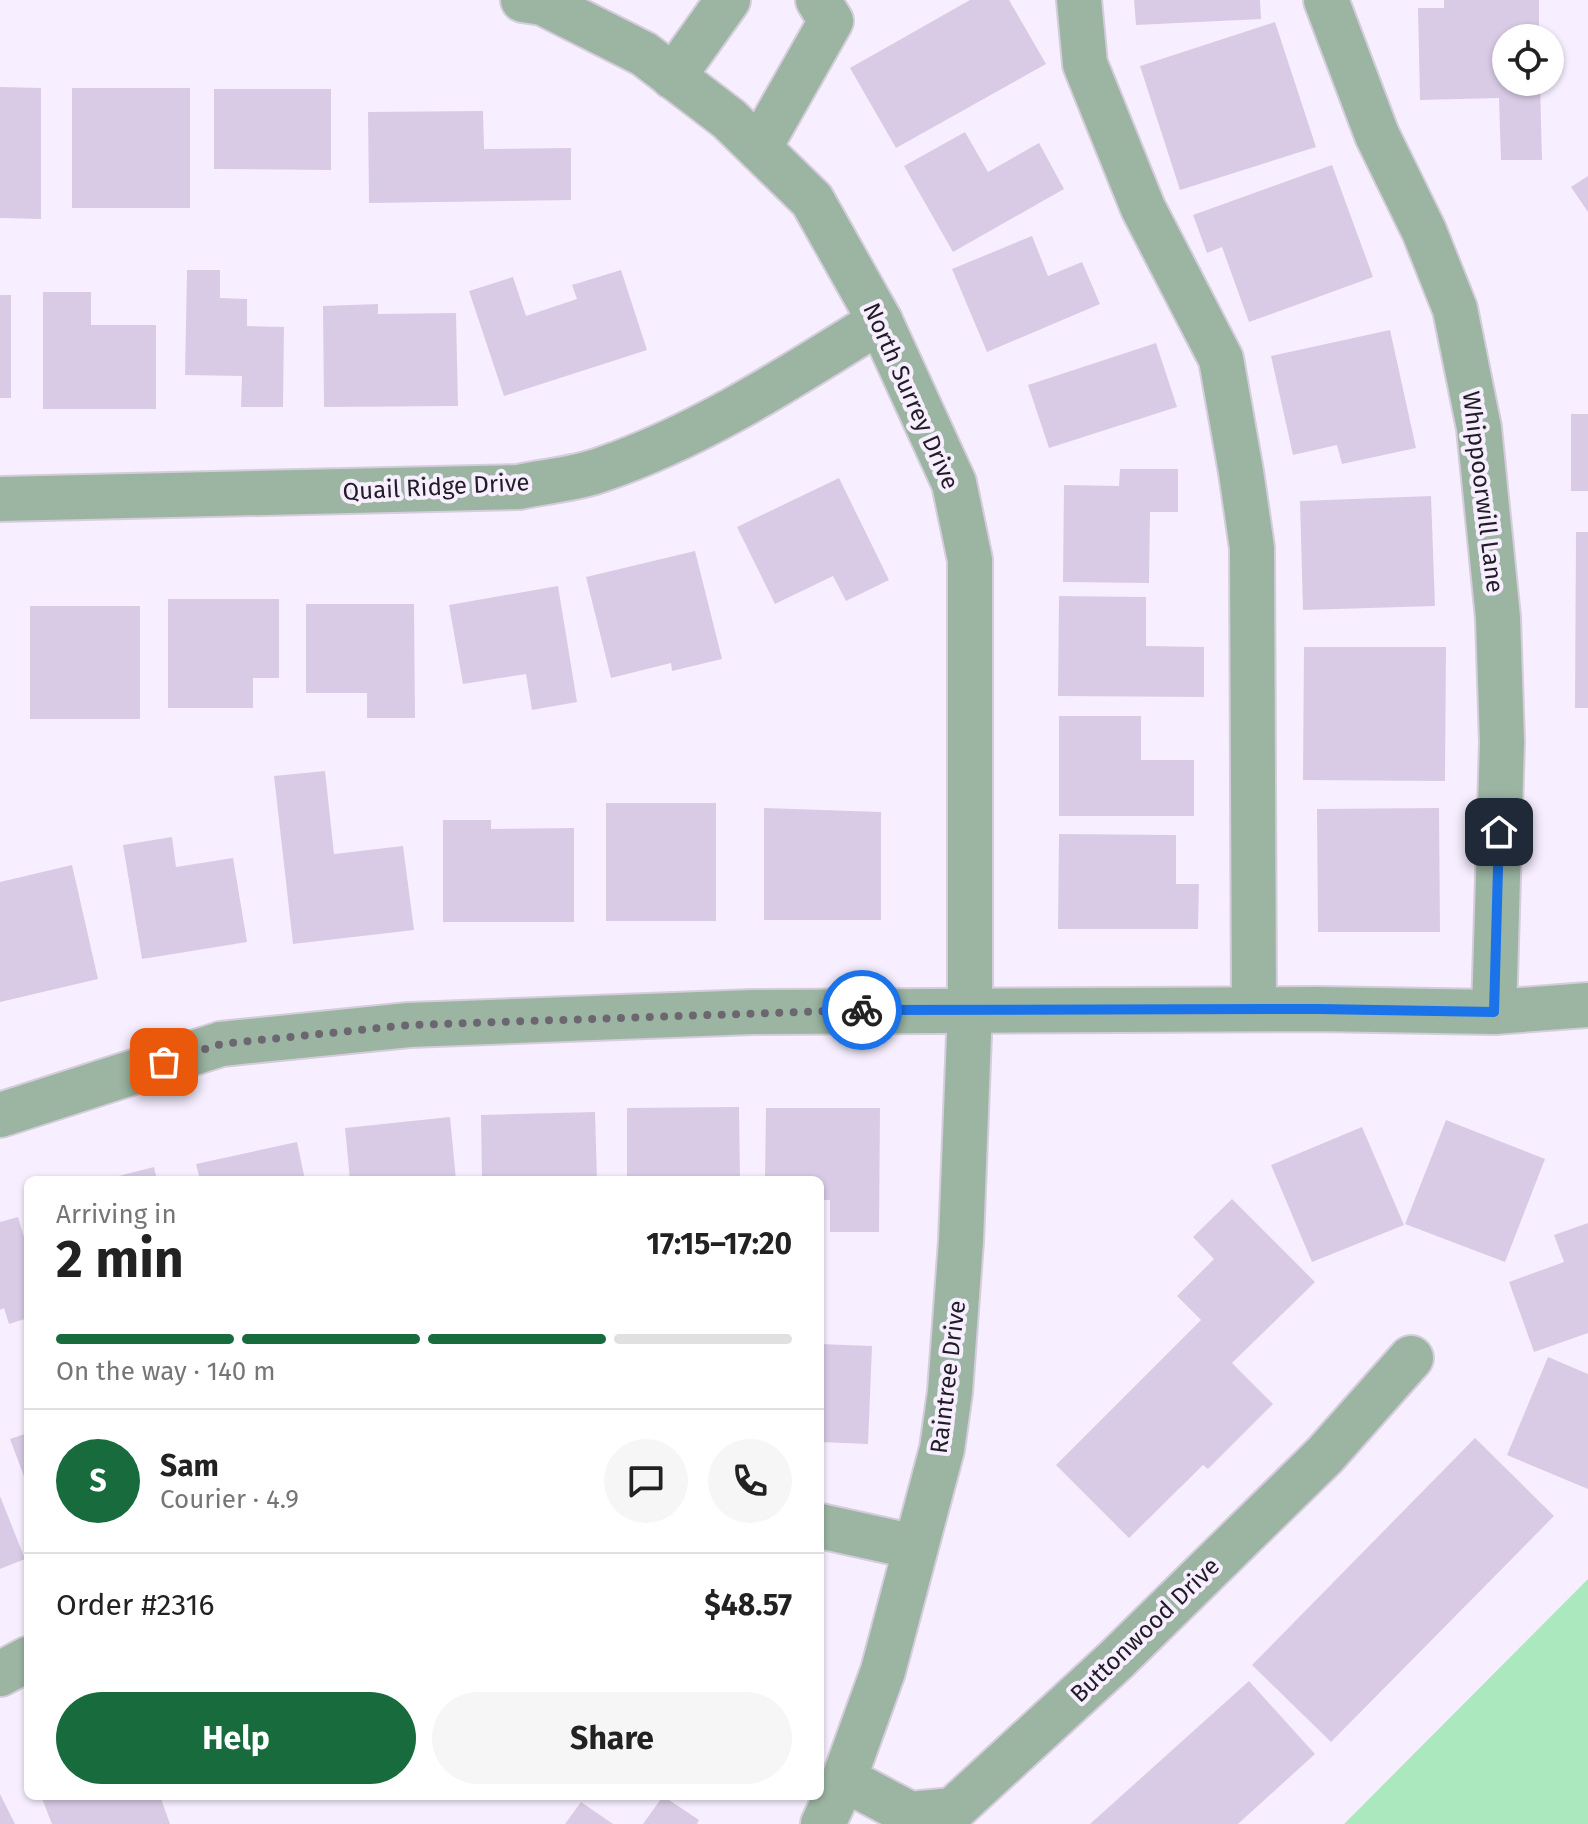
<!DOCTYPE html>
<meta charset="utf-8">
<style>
:root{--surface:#fff;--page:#f6f6f6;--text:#222;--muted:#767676;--line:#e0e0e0;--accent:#176b3c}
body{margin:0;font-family:"Fira Sans",sans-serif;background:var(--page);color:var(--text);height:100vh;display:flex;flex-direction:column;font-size:30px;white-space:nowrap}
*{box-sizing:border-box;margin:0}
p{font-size:26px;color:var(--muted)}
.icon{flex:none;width:44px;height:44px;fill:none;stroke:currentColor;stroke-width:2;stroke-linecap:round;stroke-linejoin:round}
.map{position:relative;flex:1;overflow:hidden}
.panel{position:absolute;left:24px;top:1176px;width:800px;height:624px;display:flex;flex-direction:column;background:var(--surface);border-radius:12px;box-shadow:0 2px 6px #0004}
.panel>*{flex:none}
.tools{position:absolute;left:1492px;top:24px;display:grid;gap:16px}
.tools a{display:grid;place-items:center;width:72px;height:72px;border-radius:50%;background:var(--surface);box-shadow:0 2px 6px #0004;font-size:40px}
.pin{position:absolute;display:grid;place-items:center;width:68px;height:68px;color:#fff;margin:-34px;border-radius:16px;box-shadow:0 4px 12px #0006}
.courier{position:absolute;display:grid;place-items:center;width:80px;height:80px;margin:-40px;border:6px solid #1a73e8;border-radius:50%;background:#fff;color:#222;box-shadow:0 2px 10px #0007}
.summary em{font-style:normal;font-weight:700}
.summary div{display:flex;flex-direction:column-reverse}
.summary{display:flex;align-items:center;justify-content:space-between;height:136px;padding:0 32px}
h1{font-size:52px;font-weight:700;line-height:60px}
.bar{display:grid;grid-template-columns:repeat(4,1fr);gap:12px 8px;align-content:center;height:96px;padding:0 32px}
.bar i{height:10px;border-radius:6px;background:var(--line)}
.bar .on{background:var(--accent)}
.bar p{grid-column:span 4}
.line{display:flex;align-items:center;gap:20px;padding:0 32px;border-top:2px solid var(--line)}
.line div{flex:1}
.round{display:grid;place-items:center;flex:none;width:84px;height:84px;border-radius:42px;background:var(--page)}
.cta{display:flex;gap:16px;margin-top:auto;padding:16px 32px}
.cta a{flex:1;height:92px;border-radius:48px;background:var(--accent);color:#fff;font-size:32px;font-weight:700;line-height:92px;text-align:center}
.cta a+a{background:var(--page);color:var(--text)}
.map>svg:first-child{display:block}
.green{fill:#ace8be}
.building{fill:#d9cbe5}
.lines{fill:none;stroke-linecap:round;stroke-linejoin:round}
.minor-casing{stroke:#d5cddc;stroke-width:48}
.minor{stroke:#9bb5a2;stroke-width:44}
.done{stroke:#6c6671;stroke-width:8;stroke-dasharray:0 14.4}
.route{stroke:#1a73e8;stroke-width:10}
.labels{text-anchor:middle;stroke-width:8;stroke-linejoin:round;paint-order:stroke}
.street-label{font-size:24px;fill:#211c25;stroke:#f7efff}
</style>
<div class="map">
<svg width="1588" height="1824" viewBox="0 0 1588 1824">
<rect width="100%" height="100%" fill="#f7efff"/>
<!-- green -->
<polygon class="green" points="1588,1579 1588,1824 1344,1824"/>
<!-- building -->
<g class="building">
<polygon points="970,0 1009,0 1046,64 896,148 850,68"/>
<polygon points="1134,0 1260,0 1261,19 1136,25"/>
<polygon points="1444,0 1539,0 1539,38 1506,38 1506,82 1540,82 1542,160 1501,160 1499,98 1420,100 1418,8 1444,8"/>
<polygon points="1275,22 1316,147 1180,190 1140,66"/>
<polygon points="0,87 41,88 41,219 0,218"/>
<rect x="72" y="88" width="118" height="120"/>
<polygon points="214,89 331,89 331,170 214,169"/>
<polygon points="483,111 484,149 571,148 571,200 369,203 368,112"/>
<polygon points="965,132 988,172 1039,143 1064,189 953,252 904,166"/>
<polygon points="1332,165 1373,277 1249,322 1222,247 1207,253 1193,215"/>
<polygon points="1588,176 1588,212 1571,187"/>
<polygon points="1032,236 1048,276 1082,262 1100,304 987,352 952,269"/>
<polygon points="187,270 220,270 220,298 247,299 247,326 284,327 283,407 241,407 242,376 185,375"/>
<polygon points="621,270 647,350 504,396 469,291 513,277 526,316 577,299 572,285"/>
<polygon points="43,292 91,292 91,325 156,325 156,409 43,409"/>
<rect x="0" y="295" width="11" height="103"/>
<polygon points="378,304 378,314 456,313 458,406 324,407 323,306"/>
<polygon points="1390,330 1416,448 1342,464 1337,445 1293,455 1271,356"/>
<polygon points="1156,343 1177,407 1049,448 1028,385"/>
<rect x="1571" y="414" width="17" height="77"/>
<polygon points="1120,469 1178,469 1178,512 1150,512 1149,583 1063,582 1064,485 1119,486"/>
<polygon points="839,478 889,580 846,601 833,576 775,604 737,527"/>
<polygon points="1431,496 1435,606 1303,610 1300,501"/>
<polygon points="1576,532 1588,532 1588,708 1575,708"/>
<polygon points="695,551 722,659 672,671 671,663 611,678 586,577"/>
<polygon points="558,586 577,702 532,710 526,674 463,684 449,605"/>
<polygon points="1059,596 1146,597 1146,646 1204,647 1204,697 1058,696"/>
<polygon points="168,599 279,599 279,678 253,678 253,708 168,708"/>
<polygon points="306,604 414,604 415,718 367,718 367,693 306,693"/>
<rect x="30" y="606" width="110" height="113"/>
<polygon points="1304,647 1446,647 1445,781 1303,780"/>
<polygon points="1059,716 1141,716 1141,760 1194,760 1194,816 1059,816"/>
<polygon points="325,771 334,854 403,846 414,930 293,944 274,776"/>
<rect x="606" y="803" width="110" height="118"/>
<polygon points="764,808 881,812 881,920 764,920"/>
<polygon points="1439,808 1440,932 1318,932 1317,809"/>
<polygon points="443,820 491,820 491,829 574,828 574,922 443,922"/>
<polygon points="1059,834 1176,835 1176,884 1199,884 1198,929 1058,929"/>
<polygon points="172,837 176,867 233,858 247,942 142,959 123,845"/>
<polygon points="72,865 98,979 0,1002 0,882"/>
<polygon points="739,1107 740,1180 627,1180 627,1108"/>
<polygon points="766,1108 880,1108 879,1232 830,1232 830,1200 820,1200 820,1180 765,1180"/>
<polygon points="595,1112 597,1180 482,1180 481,1115"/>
<polygon points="450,1117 456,1180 350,1180 345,1128"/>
<polygon points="1446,1120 1545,1159 1505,1262 1405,1224"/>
<polygon points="1362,1127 1404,1225 1312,1262 1271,1165"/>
<polygon points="297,1142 305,1180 200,1180 196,1164"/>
<polygon points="154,1167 157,1180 107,1180 107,1179"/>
<polygon points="1232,1199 1315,1282 1232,1363 1273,1404 1208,1469 1203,1465 1129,1538 1056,1465 1201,1320 1177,1296 1214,1259 1193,1237"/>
<polygon points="18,1217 28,1251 28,1318 9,1324 4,1308 0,1310 0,1222"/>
<polygon points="1588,1223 1588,1333 1534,1352 1509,1282 1564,1262 1554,1235"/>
<polygon points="820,1344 872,1346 868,1444 820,1442"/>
<polygon points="1548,1357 1588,1374 1588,1489 1507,1455"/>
<polygon points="28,1433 28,1487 10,1439"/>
<polygon points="1475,1438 1554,1516 1331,1742 1252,1665"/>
<polygon points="0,1496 25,1559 0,1569"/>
<polygon points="1249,1681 1315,1754 1238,1824 1090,1824"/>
<polygon points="0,1794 15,1824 0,1824"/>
<polygon points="41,1796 160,1796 170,1824 52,1824"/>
<polygon points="663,1796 699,1820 697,1824 643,1824"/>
<polygon points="581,1802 613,1824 565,1824"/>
</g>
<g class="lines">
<!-- minor casing -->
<g class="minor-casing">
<g id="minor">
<polyline points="523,0 543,3 644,54 729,119 812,200 880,321 954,483 970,560 970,1009 961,1241 950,1392 942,1449 883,1671 844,1779 823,1824"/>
<polyline points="1079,0 1085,64 1143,208 1221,359 1241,472 1252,548 1254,1009"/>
<polyline points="1326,0 1377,135 1424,231 1455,309 1479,428 1498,618 1502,742 1494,1012"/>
<polyline points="673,77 728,0"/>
<polyline points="759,148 831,21 818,0"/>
<path d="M0,499L519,487C546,481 577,479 603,469C702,435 792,376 880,321"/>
<polyline points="0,1115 221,1044 409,1025 753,1012 1318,1009 1494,1012 1588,1005"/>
<polyline points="820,1526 915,1547"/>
<polyline points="0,1674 28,1659"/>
<polyline points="844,1779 910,1814 953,1810 1116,1660 1325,1455 1411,1358"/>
</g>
</g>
<!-- minor -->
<use href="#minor" class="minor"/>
</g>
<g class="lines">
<!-- done -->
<polyline class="done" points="164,1062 221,1044 409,1025 862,1010"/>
<!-- route -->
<polyline class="route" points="862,1010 1318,1009 1494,1012 1499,832"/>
</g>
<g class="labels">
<!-- street labels -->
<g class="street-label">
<text transform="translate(911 396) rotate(66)" y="8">North Surrey Drive</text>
<text transform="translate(436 487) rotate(-3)" y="8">Quail Ridge Drive</text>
<text transform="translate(1483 492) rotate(83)" y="8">Whippoorwill Lane</text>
<text transform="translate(948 1377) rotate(-83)" y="8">Raintree Drive</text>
<text transform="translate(1145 1630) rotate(-44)" y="8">Buttonwood Drive</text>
</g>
</g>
</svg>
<div class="tools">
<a><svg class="icon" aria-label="locate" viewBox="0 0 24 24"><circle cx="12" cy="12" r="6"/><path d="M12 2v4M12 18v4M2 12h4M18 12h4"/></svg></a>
</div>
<div class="pin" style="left:164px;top:1062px;background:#ea580c"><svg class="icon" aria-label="bag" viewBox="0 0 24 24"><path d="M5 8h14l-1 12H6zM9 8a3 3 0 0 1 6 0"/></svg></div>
<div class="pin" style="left:1499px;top:832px;background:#1f2937"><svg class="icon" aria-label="home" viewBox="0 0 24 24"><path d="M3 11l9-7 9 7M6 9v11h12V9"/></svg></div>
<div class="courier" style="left:862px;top:1010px"><svg class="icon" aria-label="bike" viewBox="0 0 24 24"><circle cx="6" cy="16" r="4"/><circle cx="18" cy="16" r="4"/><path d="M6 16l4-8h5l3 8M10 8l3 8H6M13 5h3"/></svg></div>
<section class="panel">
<div class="summary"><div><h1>2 min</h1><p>Arriving in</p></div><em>17:15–17:20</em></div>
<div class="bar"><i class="on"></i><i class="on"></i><i class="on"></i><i></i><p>On the way · 140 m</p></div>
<div class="line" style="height:144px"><b class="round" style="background:var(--accent);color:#fff">S</b><div><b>Sam</b><p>Courier · 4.9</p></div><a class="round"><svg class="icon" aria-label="chat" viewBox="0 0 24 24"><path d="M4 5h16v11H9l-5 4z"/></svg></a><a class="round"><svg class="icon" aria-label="phone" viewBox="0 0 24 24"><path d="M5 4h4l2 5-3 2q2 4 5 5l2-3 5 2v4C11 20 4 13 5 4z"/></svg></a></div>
<div class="line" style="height:104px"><div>Order #2316</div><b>$48.57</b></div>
<div class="cta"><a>Help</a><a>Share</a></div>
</section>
</div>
